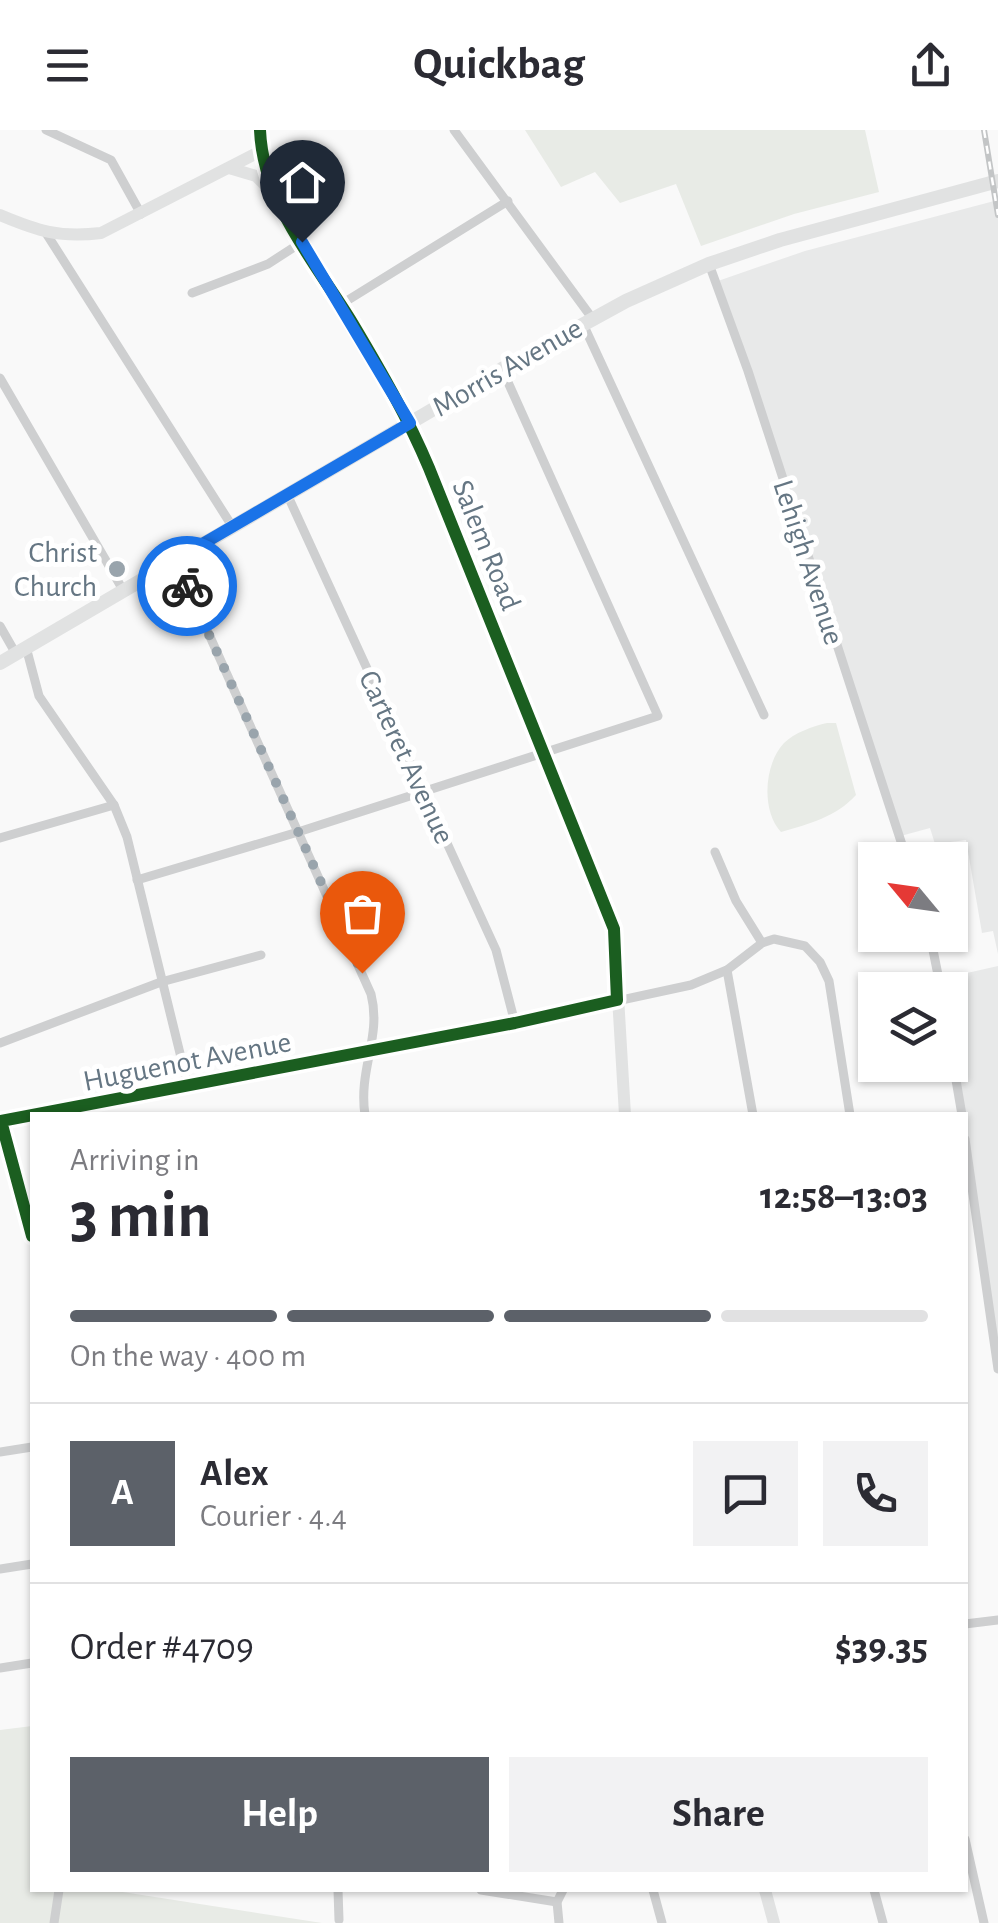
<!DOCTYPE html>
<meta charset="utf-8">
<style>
:root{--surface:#fff;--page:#f2f2f3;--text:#2b2b33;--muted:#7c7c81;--line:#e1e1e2;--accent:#5c6169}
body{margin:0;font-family:"Alegreya Sans",sans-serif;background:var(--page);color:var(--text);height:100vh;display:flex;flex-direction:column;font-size:38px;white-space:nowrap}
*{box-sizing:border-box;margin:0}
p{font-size:32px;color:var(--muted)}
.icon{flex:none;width:55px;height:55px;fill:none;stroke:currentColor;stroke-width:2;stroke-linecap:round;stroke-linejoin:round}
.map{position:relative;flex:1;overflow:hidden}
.sheet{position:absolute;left:30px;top:982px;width:938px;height:780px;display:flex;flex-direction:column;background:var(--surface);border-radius:0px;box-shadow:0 2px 8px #0004}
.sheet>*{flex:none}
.needle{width:65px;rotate:299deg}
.buttons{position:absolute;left:858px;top:712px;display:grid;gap:20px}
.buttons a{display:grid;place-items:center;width:110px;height:110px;border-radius:0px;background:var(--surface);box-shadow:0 2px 8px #0004;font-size:50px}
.pin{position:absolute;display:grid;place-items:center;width:85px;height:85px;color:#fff;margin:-102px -42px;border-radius:50% 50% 50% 0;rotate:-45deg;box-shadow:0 0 10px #0007}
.pin .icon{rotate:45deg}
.courier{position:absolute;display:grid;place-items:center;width:100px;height:100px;margin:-50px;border:8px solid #1a73e8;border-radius:50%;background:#fff;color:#222;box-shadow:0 2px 12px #0007}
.head em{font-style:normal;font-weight:700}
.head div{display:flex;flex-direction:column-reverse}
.head{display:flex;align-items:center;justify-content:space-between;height:170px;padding:0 40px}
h1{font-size:65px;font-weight:700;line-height:75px}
.bar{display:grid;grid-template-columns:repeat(4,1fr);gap:15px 10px;align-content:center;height:120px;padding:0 40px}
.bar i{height:12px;border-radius:8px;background:var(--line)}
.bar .on{background:var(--accent)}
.bar p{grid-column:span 4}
.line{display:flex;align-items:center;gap:25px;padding:0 40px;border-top:2px solid var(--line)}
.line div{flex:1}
.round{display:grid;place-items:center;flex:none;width:105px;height:105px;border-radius:0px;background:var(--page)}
.button{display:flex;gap:20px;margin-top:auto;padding:20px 40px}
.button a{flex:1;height:115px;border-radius:0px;background:var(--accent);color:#fff;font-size:40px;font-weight:700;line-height:115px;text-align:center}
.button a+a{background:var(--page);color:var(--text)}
header{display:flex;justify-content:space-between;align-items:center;height:130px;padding:0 40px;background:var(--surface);font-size:45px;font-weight:700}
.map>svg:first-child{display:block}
.built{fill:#e8e9e9}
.green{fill:#e8ebe6}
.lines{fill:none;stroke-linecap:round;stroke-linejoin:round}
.street{stroke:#cecfd0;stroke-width:9}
.secondary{stroke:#e1e2e2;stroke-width:12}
.primary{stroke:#e1e2e2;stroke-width:14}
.rail-casing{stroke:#c3c5c6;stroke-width:6}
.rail{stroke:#fff;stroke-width:2.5;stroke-dasharray:8;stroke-linecap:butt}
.cycleway-casing{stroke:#fff;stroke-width:19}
.cycleway{stroke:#1b5e20;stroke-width:12}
.done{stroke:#99a4ac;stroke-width:10;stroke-dasharray:0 18}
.route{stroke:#1a73e8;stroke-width:12}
.poi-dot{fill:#99a4ac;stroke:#fff;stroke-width:4}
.labels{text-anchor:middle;stroke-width:10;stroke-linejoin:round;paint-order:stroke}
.street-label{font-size:30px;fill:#657683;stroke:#fff}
.poi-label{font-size:30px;fill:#657683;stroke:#fff;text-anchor:end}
</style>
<header><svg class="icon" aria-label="menu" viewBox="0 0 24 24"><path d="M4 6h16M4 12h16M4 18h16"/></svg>Quickbag<svg class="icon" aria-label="share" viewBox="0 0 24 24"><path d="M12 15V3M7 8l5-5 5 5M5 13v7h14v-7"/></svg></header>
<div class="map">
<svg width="998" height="1793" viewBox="0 0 998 1793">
<rect width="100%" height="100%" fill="#f9f9f9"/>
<!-- built -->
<g class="built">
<polygon points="998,70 998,824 993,801 982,803 966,710 935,714 930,698 897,707 715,152 805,121"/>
<polygon points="998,836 998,1239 965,1031 965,985 950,935 950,860 938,860 936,850"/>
</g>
<!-- green -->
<g class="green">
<polygon points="525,0 865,0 879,62 794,84 701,116 676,54 620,73 595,42 561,57"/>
<path d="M827,593H836L856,665C836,687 809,694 781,702C761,681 764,634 784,613C794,603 813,596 827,593Z"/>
<polygon points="32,1596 32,1760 110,1760 322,1793 0,1793 0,1600"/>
</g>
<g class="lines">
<!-- street -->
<g class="street">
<polyline points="46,0 111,30 141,84"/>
<polyline points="454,0 592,188"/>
<polyline points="46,103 232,396"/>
<polyline points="709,134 748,241 907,730"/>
<polyline points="192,163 268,134 302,112"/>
<polyline points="340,175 508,71"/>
<polyline points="583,194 764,585"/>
<polyline points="0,248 123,460"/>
<polyline points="287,364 496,820 515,893"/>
<path d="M175,429L371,864C382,907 358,939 365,985"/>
<polyline points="0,496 16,524"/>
<polyline points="26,517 39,566 114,675 127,707 188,956"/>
<polyline points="0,708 114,675"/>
<polyline points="715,722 736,771 762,813"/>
<polyline points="137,750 298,702 658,586 502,239"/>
<polyline points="930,805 941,860"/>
<polyline points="727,840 753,985"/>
<polyline points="0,913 161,852 261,825"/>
<polyline points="950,915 962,985"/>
<polyline points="0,988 32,1106"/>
<polyline points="0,991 515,893 691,855 727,840 762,813 774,809 805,816 820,832 829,851 850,985"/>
<polyline points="965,1009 998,1239"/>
<polyline points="0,1322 32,1317"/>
<polyline points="0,1439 32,1434"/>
<polyline points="965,1494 998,1490"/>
<polyline points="0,1538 32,1533"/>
<polyline points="965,1709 984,1793"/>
<polyline points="338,1760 339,1790"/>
<polyline points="481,1760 557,1772"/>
<polyline points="653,1760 662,1793"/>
<polyline points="874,1760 883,1793"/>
<polyline points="54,1793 59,1760"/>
<polyline points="559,1793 557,1772 563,1760"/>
</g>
<!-- secondary -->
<g class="secondary">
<polyline points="260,0 261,21 274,64 410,293 605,774 614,799 625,985"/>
<polyline points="229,38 256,46 269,59"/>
<path d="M0,85C38,101 59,108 101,103L261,21"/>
<polyline points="765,1760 774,1793"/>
</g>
<!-- primary -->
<polyline class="primary" points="0,533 502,239 626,171 709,134 780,110 998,51"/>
<!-- rail casing -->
<g class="rail-casing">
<polyline id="rail" points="984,0 998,85"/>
</g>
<!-- rail -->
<use href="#rail" class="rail"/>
<!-- cycleway casing -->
<g class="cycleway-casing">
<path id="cycleway" d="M32,1106L1,991L515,893L617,870L614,799L429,338C408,288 381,241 353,194C316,133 263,74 260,0"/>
</g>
<!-- cycleway -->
<use href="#cycleway" class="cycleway"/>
</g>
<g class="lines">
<!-- done -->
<polyline class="done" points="187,456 362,843"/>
<!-- route -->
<polyline class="route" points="187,456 175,430 410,293 302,112"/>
</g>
<!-- markers -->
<circle class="poi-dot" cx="117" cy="439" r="10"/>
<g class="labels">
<!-- street labels -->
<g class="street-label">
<text transform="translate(507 237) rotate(-30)" y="10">Morris Avenue</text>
<text transform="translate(487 415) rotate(68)" y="10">Salem Road</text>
<text transform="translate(809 432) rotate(72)" y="10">Lehigh Avenue</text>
<text transform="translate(407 627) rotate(65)" y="10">Carteret Avenue</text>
<text transform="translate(187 931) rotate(-11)" y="10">Huguenot Avenue</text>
</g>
<!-- poi labels -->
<g class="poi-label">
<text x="97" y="432">Christ<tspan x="97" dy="34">Church</tspan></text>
</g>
</g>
</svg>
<div class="buttons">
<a><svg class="needle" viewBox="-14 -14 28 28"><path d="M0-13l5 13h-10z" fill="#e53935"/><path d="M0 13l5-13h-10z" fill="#7c7c81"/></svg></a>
<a><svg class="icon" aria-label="layers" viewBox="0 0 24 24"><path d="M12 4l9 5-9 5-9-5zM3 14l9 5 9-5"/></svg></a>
</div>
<div class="pin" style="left:362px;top:843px;background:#ea580c"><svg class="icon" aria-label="bag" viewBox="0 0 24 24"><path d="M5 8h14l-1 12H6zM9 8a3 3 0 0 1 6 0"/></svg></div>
<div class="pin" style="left:302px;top:112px;background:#1f2937"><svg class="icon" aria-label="home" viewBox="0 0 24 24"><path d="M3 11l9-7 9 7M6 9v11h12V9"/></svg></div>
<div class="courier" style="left:187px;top:456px"><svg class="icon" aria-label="bike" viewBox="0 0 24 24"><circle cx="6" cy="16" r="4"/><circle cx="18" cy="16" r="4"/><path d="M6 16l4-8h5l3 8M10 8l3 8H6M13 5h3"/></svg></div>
<section class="sheet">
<div class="head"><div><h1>3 min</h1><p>Arriving in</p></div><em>12:58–13:03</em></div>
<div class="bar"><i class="on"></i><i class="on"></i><i class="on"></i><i></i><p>On the way · 400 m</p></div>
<div class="line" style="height:180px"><b class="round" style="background:var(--accent);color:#fff">A</b><div><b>Alex</b><p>Courier · 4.4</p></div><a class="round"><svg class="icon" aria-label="chat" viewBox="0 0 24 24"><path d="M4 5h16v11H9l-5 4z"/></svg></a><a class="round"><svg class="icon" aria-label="phone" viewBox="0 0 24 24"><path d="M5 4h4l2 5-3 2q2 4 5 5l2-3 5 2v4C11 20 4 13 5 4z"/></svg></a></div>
<div class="line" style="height:130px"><div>Order #4709</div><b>$39.35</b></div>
<div class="button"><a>Help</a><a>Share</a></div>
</section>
</div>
